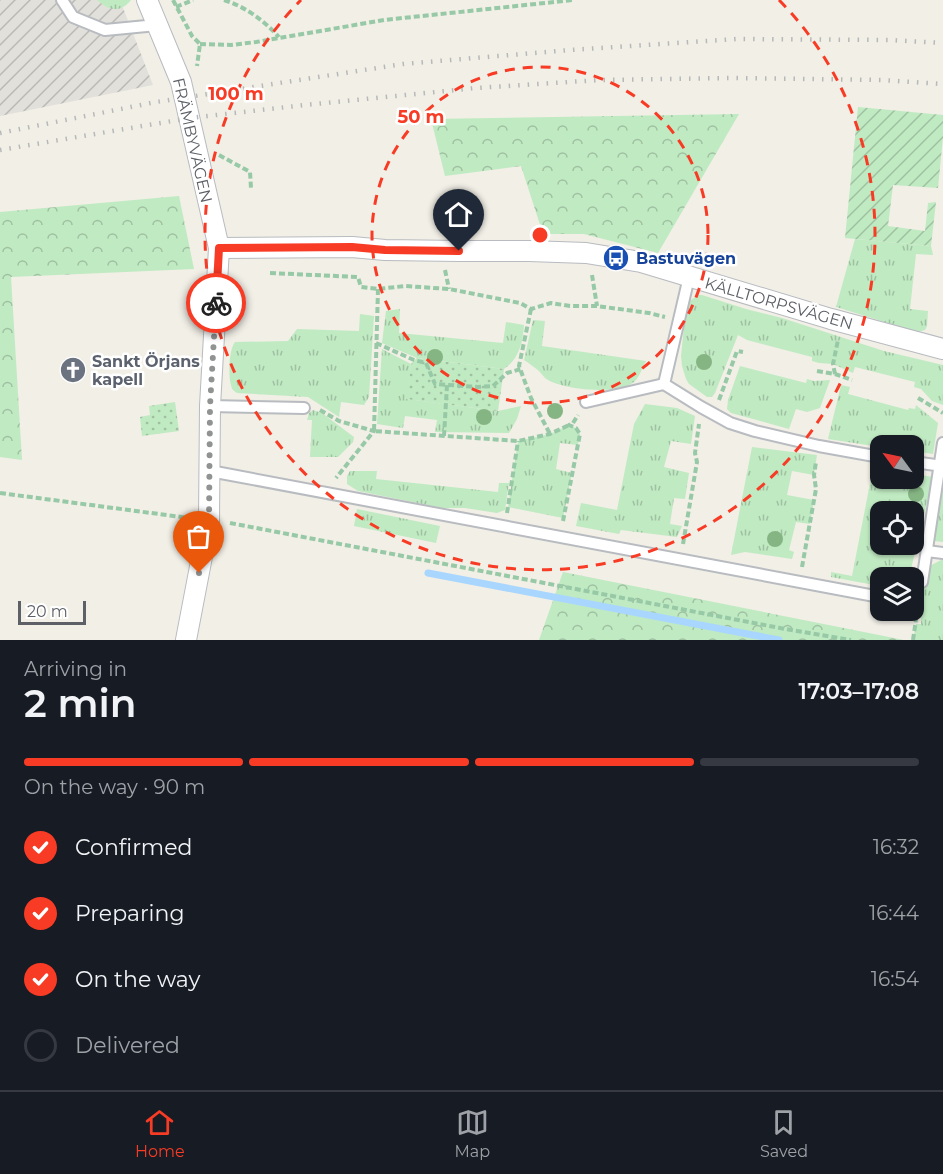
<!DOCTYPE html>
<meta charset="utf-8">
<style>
:root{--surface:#171b24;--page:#20242c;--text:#f1f3f6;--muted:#9ea1a6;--line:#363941;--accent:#f83b25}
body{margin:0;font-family:Montserrat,sans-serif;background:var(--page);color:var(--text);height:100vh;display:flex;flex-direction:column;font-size:22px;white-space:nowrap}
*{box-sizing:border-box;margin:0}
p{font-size:20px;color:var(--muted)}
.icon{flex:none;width:33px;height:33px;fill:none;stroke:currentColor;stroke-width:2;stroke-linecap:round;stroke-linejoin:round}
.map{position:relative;height:640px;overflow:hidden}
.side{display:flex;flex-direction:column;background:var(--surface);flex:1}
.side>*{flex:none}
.needle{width:39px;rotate:303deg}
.fabs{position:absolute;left:870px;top:435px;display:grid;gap:12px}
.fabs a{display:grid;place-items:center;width:54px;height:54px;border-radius:12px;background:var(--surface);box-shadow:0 2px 4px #0004;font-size:30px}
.scale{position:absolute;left:18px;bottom:15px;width:68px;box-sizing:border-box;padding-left:6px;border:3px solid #5d6167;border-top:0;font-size:16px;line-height:21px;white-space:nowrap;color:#5d6167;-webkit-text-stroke:4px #fff;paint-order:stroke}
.pin{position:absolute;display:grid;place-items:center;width:51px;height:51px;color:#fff;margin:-62px -26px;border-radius:50% 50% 50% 0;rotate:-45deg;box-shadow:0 0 6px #0007}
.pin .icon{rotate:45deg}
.courier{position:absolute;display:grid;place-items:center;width:60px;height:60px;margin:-30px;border:4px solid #f83b25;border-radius:50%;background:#fff;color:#222;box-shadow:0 2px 8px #0007}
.headline em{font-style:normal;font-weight:600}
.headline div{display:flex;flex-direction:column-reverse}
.headline{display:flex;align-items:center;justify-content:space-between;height:102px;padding:0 24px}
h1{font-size:39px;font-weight:600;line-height:45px}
.bar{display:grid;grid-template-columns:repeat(4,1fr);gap:9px 6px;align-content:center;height:72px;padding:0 24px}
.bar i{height:8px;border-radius:4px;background:var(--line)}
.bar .selected{background:var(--accent)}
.bar p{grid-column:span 4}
ol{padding:0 24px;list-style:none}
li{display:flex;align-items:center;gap:18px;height:66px}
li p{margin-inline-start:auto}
li .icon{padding:6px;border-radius:50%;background:var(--accent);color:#fff;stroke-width:4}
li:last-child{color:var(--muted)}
li i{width:33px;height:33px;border:3px solid var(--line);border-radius:50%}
.tabs{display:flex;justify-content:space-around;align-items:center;height:84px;border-top:2px solid var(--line);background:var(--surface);font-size:16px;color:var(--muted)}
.tabs a{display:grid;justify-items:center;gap:3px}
.tabs .selected{color:var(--accent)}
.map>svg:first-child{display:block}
.industrial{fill:url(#industrial-furrows)}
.grass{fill:url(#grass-tufts);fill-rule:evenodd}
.forest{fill:url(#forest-crowns)}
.park{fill:url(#park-dots)}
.garden{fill:url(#garden-furrows)}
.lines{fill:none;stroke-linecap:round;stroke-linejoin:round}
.stream{stroke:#a8d6ff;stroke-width:7}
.lane-casing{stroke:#b8bbc0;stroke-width:14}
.street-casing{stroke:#b8bbc0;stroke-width:22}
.path{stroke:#97c9a7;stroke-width:4;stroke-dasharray:6 3;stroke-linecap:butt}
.lane{stroke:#fff;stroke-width:10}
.street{stroke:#fff;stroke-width:20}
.rail{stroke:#b7b8b8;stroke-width:4.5;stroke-dasharray:1.5 8;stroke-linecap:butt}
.tree{fill:#86b584}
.done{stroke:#919393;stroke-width:6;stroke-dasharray:0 10.8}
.route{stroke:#f83b25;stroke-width:8}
.ring{fill:none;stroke:#f83b25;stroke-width:3;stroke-dasharray:10 8}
.labels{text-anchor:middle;stroke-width:5;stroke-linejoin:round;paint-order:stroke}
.street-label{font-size:16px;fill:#5d6167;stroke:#fff}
.transit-label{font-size:16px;font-weight:bold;fill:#164399;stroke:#fff;text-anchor:start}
.worship-label{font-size:16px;font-weight:bold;fill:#5b616d;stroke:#fff;text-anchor:start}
.centre{fill:#f83b25;stroke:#fff;stroke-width:3}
.ring-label{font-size:18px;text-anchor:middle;font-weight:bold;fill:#f83b25;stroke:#fff;stroke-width:5;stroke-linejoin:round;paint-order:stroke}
</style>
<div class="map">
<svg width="943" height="640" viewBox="0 0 943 640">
<defs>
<pattern id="industrial-furrows" width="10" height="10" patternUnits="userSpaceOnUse" patternTransform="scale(1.5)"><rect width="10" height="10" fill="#e1e0da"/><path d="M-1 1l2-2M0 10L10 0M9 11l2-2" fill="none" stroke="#bab9b5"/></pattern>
<pattern id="grass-tufts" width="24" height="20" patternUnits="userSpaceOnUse" patternTransform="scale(1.5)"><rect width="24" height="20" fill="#c0eac2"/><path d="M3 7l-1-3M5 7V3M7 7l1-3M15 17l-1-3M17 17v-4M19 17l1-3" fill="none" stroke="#9fc1a1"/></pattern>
<pattern id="forest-crowns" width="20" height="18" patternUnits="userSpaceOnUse" patternTransform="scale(1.5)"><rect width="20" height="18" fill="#c0eac2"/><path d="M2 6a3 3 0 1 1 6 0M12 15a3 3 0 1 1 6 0" fill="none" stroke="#9fc1a1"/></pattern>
<pattern id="park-dots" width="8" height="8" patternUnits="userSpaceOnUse" patternTransform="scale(1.5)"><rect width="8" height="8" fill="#c0eac2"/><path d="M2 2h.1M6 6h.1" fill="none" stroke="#9fc1a1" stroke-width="1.8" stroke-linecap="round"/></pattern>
<pattern id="garden-furrows" width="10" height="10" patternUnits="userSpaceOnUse" patternTransform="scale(1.5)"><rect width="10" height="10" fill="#c0eac2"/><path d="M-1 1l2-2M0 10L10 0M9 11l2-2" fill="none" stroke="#9fc1a1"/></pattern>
</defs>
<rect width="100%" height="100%" fill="#f1efe6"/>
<!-- industrial -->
<polygon class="industrial" points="0,0 120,0 153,85 0,116"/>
<!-- grass -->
<g class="grass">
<path d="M97,0H131C121,13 109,11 97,0Z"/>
<polygon points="855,239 931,246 933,255 916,254 910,309 928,311 927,326 925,330 917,332 836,307"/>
<polygon points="698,295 702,295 746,309 782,318 884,351 943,365 943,405 932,401 921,389 914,387 915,382 855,367 853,373 833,364 819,363 812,361 812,357 747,340 738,335 715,393 712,397 707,397 689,384 686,379 682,366 681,356 686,307 691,300"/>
<path d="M400,309L399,333L503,343L506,322L524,325C523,342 519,359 504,369L417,358L382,343L386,311Z"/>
<path d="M360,314L374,316L369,397L364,405L341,402L339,417L308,397L237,393C233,390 232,390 231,385C228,376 229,349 235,342L288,341L297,329L359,331Z"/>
<path d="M533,320L545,321L542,346L646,361C643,366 639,378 635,381C620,396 560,390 545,378C543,376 541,373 539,371C534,367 529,363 524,360Z"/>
<polygon points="382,349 411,364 407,399 498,411 521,406 517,419 509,433 435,432 437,420 405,416 403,428 377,424"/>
<polygon points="740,366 806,383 807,379 814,381 830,380 820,408 807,412 796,409 789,429 731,413 727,409 728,400"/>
<polygon points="841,385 850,387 848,394 908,410 909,408 915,409 916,405 938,423 933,454 914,451 914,446 880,447 828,439"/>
<polygon points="645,404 677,408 695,416 691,444 671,441 664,467 689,473 685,499 674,498 670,524 682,526 677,537 621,530 619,534 576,526 581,503 617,510 634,424"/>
<polygon points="313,410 322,413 354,437 353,442 338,457 310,457 312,420 307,420 309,413"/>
<polygon points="569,425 576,428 580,434 578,445 560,443 556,469 572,473 563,518 508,507 518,441 550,434"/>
<polygon points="752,447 817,455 814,475 792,471 787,495 814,500 810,524 796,522 789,550 794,552 792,559 745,552 731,555"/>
<path d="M873,468L880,469V478H914V474L933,477L911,569L902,577L880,578V586L831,577V572L852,576ZM880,512H914V544H880Z"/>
<polygon points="350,471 377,471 376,479 498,492 499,483 509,483 505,510 497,513 465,508 442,508 358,491 347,484 347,476"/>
<polygon points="943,479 943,542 934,541"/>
<polygon points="357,509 440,526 436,543 354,526"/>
<polygon points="943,559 943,640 913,640 916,624 921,624 922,582 924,569"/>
</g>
<!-- forest -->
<g class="forest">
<polygon points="739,114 658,253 584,234 543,234 521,166 445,176 431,119"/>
<polygon points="179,196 194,269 11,277 22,460 0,457 0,212"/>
<polygon points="563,572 904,640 539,640"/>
</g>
<!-- park -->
<g class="park">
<polygon points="417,358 504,369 498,411 406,399 411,364"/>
<polygon points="175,402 179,431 142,436 140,417 150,415 149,406"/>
</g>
<!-- garden -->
<polygon class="garden" points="858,107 943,115 943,137 938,188 893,185 888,226 925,231 928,203 936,202 931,246 845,238"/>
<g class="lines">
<!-- stream -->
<polyline class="stream" points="428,573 779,640"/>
<!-- lane casing -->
<g class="lane-casing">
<g id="lane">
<polyline points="62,0 73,17 105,30 157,25"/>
<polyline points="689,277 664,384 701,407 730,423 755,431 819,446 880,457"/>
<polyline points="586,402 664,384"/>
<polyline points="210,406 304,408"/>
<polyline points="914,462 943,466"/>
<polyline points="210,471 880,597"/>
<polyline points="927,551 943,553"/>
<polyline points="914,585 922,582 943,443"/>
</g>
</g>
<!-- street casing -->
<g class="street-casing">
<g id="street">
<polyline points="147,0 181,82 219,248 210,406 209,520 186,640"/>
<polyline points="219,248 352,247 385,250 459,251 529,251 586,253 641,262 831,319 943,349"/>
</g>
</g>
<!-- path -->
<g class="path">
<polyline points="173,0 192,36 200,44 197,66"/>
<path d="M224,0C246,7 263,20 279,37"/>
<polyline points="176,7 193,0"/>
<polyline points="200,44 231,45 256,42 384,20 573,0"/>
<polyline points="219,155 250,172 251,188"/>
<polyline points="445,270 449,289"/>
<polyline points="270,273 358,277 361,287 378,289 405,286 449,289 520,303 531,309 551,303 570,306 597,306 649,313 665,317"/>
<polyline points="592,275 597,306"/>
<polyline points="378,289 374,431 518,441 550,434 569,425"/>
<polyline points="531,309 519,366 531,398 550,434"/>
<polyline points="376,343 414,360 426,363 435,384 478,387 493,386 507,373 521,369"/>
<polyline points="817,371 835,374 852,380"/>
<polyline points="835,374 833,364 838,340"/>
<polyline points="918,398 943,413"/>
<polyline points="719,400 737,351 743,352"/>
<polyline points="320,410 339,421 374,431 336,478"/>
<polyline points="444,436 447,385"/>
<polyline points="0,493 189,518"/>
<polyline points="507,513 518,441"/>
<polyline points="563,521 580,434 576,428 569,425 573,423 578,415"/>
<polyline points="230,523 780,628 851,640"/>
<polyline points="683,544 697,462 695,453 699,424"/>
<polyline points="802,567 816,489 814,475 816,462"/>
<polyline points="913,640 919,599"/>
</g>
<!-- lane -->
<use href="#lane" class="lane"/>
<!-- street -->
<use href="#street" class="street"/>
<!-- rail -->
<g class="rail">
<polyline points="0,133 156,102 403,64 570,50 737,39 890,40 943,43"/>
<polyline points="0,150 190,118 305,105 476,88 600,80 731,78 881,80 943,84"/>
</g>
</g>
<!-- trees -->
<g class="tree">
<circle cx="435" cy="357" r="8"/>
<circle cx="704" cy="362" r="8"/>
<circle cx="555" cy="411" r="8"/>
<circle cx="484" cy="417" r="8"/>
<circle cx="916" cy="494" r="8"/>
<circle cx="775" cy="539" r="8"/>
</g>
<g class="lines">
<!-- done -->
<polyline class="done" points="199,573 209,520 210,406 216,303"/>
<!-- route -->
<polyline class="route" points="216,303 219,248 352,247 385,250 459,251"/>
</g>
<!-- distance rings -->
<g class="ring">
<circle cx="540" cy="235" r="168"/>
<path d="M779 0A335 335 0 1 1 301 0"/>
</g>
<!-- icons -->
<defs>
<g id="bus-disc" transform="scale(1.35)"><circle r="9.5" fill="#1a4fb4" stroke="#fff"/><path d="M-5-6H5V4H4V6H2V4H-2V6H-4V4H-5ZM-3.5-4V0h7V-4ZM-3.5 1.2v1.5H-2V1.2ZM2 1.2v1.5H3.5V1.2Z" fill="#fff"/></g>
<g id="church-disc" transform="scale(1.35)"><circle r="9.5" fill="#6b7280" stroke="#fff"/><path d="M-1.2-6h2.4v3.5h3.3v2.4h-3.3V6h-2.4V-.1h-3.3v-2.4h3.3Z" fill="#fff"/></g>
</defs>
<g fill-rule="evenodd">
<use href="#bus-disc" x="616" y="258"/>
<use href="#church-disc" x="73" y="370"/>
</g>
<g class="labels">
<!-- street labels -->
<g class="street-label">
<text transform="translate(193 140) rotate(77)" y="6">FRÄMBYVÄGEN</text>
<text transform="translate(779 303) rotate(16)" y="6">KÄLLTORPSVÄGEN</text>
</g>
<!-- transit labels -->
<g class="transit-label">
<text x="636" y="264">Bastuvägen</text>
</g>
<!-- worship labels -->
<g class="worship-label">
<text x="92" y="367">Sankt Örjans<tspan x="92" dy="18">kapell</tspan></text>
</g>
</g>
<circle cx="540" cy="235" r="9" class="centre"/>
<g class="ring-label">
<text x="236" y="100">100 m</text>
<text x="421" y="123">50 m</text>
</g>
</svg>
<div class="fabs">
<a><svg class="needle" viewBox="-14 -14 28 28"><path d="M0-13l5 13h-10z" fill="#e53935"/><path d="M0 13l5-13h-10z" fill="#9ea1a6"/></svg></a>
<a><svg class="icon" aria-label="locate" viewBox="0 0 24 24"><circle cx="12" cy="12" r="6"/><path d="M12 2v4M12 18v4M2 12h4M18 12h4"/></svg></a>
<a><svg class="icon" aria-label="layers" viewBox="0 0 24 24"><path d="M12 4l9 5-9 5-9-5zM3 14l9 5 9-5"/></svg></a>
</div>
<div class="scale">20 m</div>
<div class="pin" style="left:199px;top:573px;background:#ea580c"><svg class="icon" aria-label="bag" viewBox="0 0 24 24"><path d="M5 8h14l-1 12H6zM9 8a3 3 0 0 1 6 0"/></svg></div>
<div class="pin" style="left:459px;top:251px;background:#1f2937"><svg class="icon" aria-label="home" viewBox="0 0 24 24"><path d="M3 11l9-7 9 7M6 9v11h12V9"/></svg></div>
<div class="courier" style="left:216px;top:303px"><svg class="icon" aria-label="bike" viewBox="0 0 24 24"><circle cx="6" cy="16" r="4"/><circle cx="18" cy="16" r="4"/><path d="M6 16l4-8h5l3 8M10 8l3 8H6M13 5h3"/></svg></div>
</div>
<section class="side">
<div class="headline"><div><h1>2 min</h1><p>Arriving in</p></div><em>17:03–17:08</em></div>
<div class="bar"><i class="selected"></i><i class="selected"></i><i class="selected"></i><i></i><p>On the way · 90 m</p></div>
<ol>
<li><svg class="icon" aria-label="check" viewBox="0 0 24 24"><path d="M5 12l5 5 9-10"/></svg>Confirmed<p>16:32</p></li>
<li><svg class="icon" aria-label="check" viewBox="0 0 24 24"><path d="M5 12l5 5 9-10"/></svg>Preparing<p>16:44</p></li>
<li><svg class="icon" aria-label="check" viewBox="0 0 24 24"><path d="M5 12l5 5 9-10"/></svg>On the way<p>16:54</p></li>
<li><i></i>Delivered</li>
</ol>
</section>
<nav class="tabs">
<a class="selected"><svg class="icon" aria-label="home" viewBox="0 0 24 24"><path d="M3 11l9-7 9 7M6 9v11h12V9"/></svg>Home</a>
<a><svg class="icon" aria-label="map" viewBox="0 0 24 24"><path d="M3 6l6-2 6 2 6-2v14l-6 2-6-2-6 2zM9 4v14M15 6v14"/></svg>Map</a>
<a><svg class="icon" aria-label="saved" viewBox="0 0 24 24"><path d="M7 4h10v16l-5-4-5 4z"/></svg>Saved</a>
</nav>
